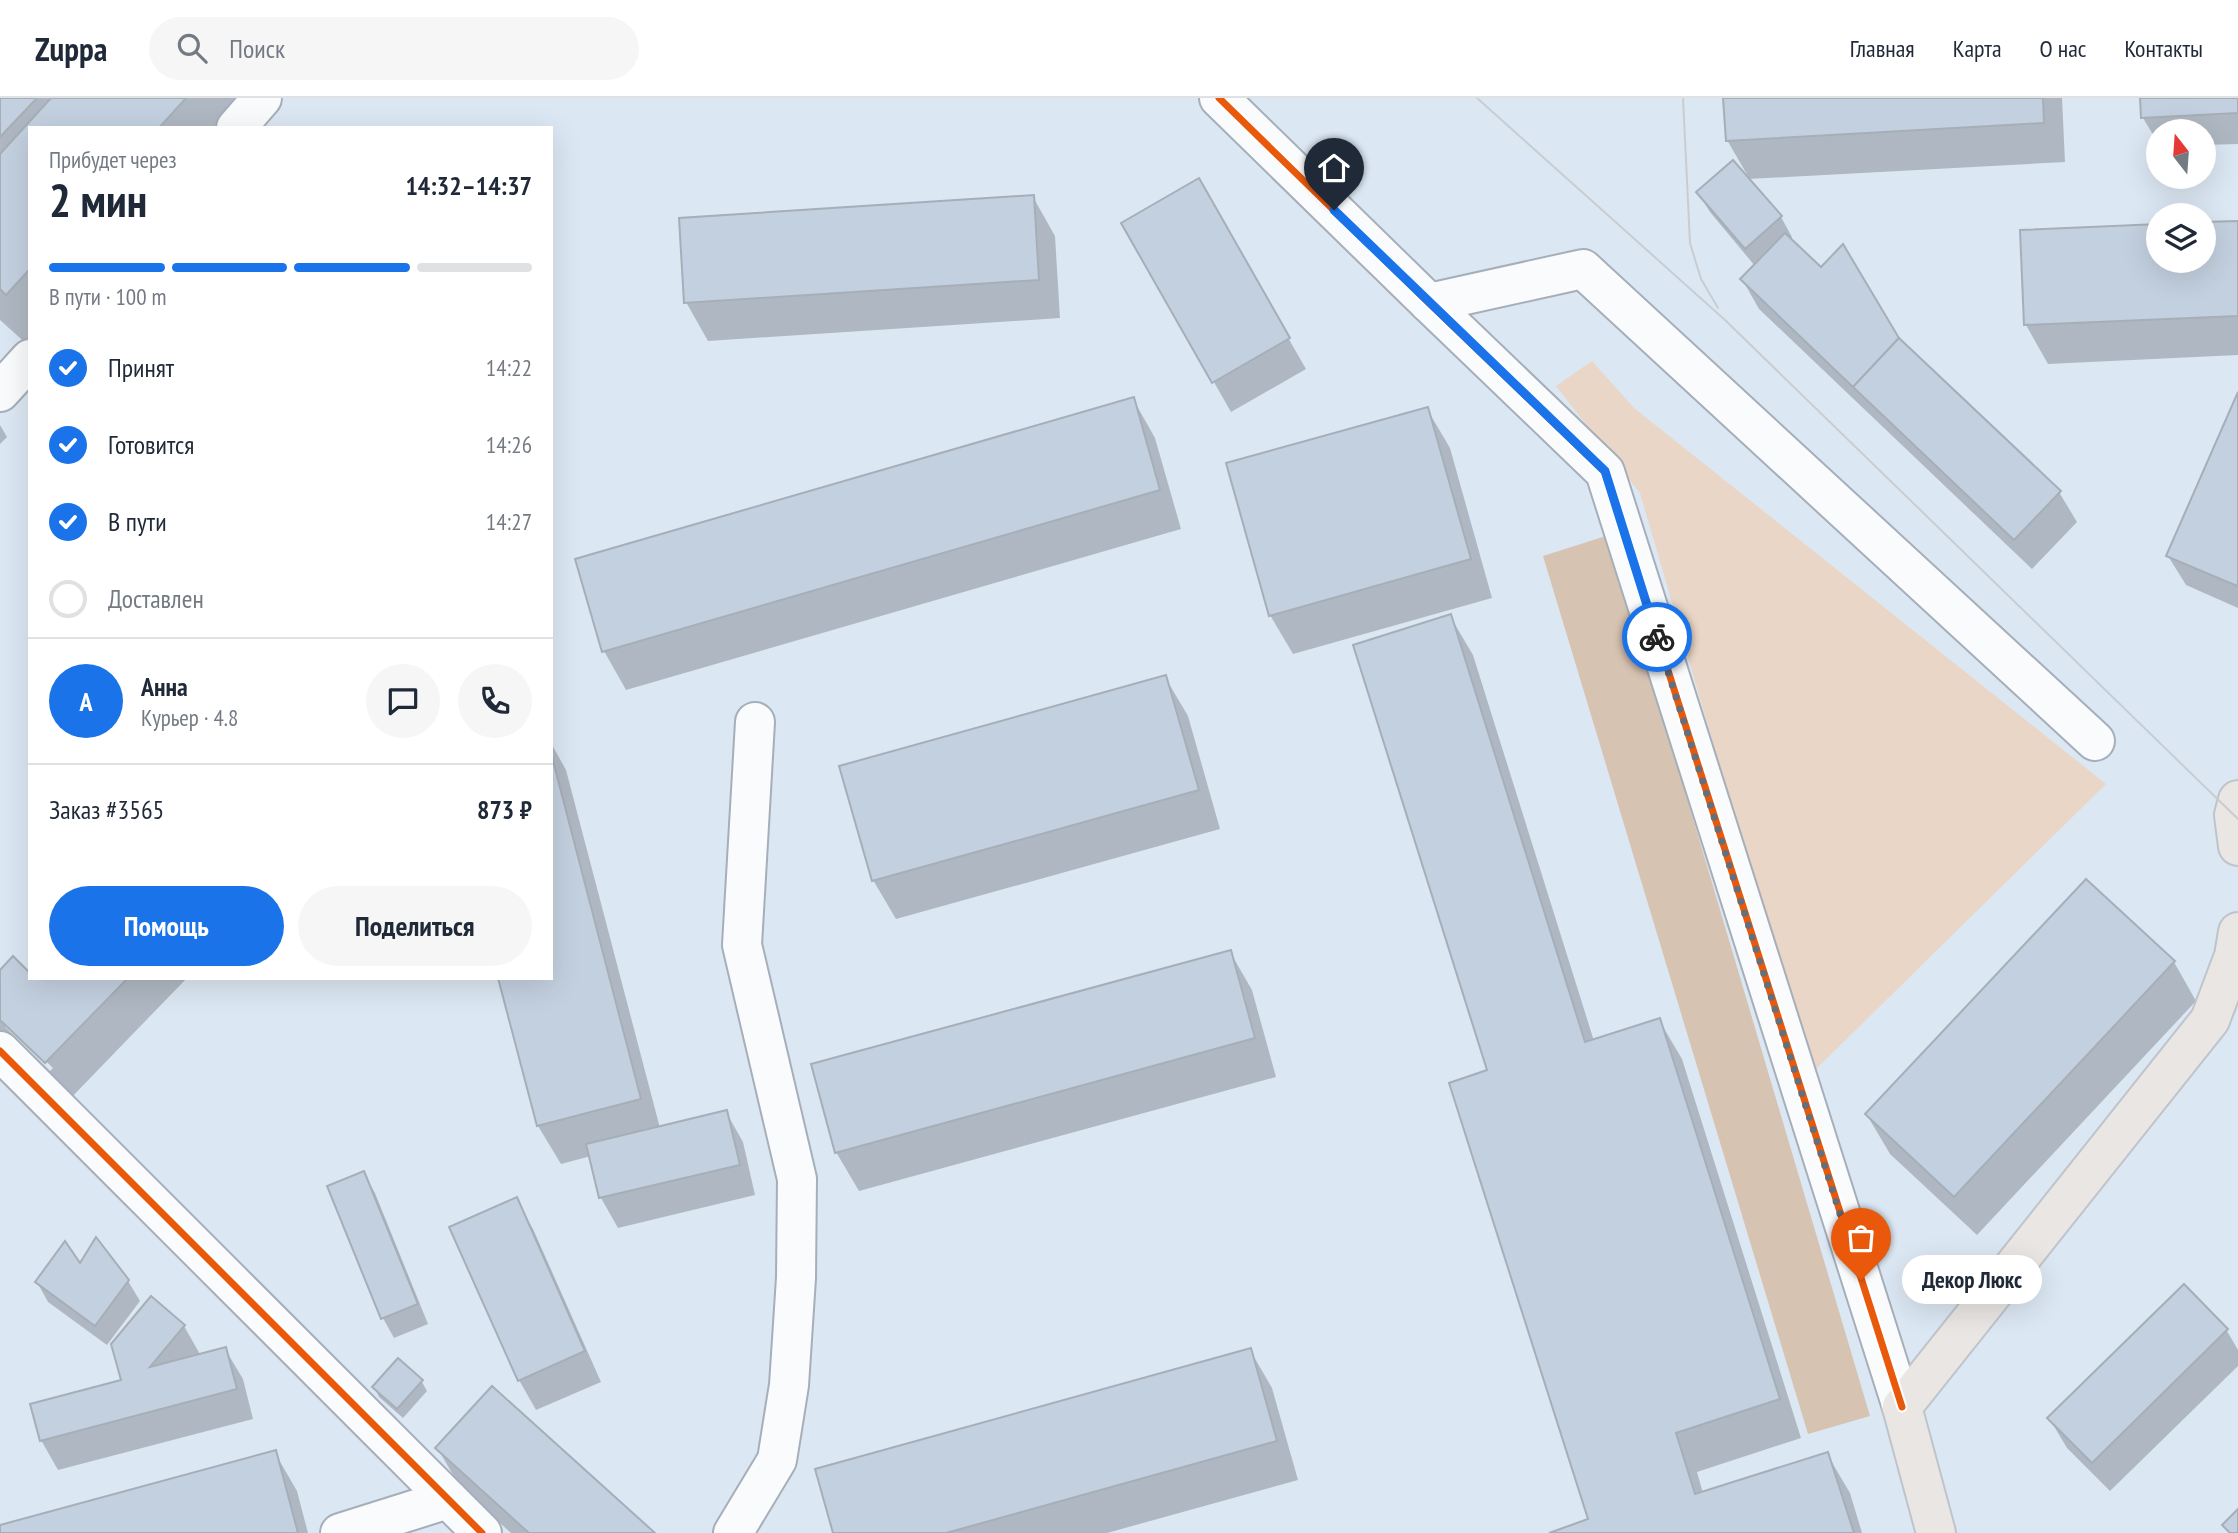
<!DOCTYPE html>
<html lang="ru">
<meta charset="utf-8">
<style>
:root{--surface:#fff;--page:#f6f6f7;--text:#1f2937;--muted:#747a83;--line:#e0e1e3;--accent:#1a73e8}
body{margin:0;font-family:"PT Sans Narrow",sans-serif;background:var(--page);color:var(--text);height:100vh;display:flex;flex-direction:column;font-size:26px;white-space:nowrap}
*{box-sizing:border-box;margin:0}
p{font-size:23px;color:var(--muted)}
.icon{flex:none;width:38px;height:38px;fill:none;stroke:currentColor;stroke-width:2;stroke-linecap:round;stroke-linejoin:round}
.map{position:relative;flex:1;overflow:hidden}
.sheet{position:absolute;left:28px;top:28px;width:525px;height:854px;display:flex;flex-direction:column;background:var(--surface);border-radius:0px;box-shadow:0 7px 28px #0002}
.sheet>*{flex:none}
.needle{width:46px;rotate:343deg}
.buttons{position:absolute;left:2146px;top:21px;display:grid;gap:14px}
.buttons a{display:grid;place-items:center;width:70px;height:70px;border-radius:50%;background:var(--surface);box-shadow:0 7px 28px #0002;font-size:35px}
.pin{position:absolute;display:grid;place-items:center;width:60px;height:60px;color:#fff;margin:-72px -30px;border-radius:50% 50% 50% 0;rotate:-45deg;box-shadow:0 0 7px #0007}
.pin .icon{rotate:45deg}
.courier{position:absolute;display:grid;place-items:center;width:70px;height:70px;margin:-35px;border:5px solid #1a73e8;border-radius:50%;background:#fff;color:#222;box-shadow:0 2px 9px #0007}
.bubble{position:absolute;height:49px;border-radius:24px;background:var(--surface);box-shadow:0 7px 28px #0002;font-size:23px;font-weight:700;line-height:49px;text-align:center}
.headline em{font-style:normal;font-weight:700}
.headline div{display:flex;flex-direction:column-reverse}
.headline{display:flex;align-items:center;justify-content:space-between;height:119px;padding:0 21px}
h1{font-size:46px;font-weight:700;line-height:52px}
.bar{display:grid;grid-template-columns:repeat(4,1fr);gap:10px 7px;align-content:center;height:84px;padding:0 21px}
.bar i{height:9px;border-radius:5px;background:var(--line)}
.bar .selected{background:var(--accent)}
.bar p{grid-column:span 4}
.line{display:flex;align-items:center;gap:18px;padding:0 21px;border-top:2px solid var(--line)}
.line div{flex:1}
.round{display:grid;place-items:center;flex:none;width:74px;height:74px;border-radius:37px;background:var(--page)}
ol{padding:0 21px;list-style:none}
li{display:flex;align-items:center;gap:21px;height:77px}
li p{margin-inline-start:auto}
li .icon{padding:7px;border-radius:50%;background:var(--accent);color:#fff;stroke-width:4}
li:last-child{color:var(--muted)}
li i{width:38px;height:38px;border:4px solid var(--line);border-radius:50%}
.action{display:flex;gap:14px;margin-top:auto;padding:14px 21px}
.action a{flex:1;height:80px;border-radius:42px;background:var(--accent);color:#fff;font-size:28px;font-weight:700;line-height:80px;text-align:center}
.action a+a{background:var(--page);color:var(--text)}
header{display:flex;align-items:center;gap:42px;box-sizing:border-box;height:98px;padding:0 35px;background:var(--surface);border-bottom:2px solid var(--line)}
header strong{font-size:33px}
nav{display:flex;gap:38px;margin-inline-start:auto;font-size:24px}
.search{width:490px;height:63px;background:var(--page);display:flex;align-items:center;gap:18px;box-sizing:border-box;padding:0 24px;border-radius:38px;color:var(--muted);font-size:26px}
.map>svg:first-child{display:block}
.green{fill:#ead6c6}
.forest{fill:#d7c3b2}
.shadow{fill:#0003;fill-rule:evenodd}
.building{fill:#c3d0df;stroke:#a6aeb8;stroke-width:2}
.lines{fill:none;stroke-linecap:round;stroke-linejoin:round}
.minor-casing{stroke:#a6afb9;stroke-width:42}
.major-casing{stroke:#bfc4cb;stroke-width:42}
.minor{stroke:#fafbfd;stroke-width:38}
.major{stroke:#e9e6e3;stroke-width:38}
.tram{stroke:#cacdd0;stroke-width:2}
.cycleway-casing{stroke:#fff;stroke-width:11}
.cycleway{stroke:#e8590c;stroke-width:7}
.done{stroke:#656f79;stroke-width:7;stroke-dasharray:0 12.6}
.route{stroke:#1a73e8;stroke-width:9}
</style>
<header>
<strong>Zuppa</strong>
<div class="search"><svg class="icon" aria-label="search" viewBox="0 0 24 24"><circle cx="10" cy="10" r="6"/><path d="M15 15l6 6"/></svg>Поиск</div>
<nav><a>Главная</a><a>Карта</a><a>О нас</a><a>Контакты</a></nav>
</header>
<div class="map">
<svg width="2238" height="1435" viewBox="0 0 2238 1435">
<rect width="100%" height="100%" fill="#dbe7f3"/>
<!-- green -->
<polygon class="green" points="1592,263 1634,310 2106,686 1810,977 1640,395 1556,288"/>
<!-- forest -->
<polygon class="forest" points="1609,437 1870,1318 1808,1336 1543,458"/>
<!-- shadow -->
<g class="shadow">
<polygon points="0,0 278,0 282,7 261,30 30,30 30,249 0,222"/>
<polygon points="1725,0 2062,0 2065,64 1748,81 1781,119 1792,139 1790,142 2059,394 2077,424 2032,471 1759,211 1742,181 1755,168 1710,114 1698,94 1749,80 1727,42"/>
<polygon points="2142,0 2238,0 2238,46 2203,47 2203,33 2158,33 2158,45 2143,20"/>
<polygon points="1198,83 1306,271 1231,314 1123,125"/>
<polygon points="1033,99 1055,138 1060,220 708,243 686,204"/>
<polygon points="2238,124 2238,257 2048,266 2026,227 2158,163 2203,163"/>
<polygon points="2238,298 2238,510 2186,487 2168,458"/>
<polygon points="1133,301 1155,340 1181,431 626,592 604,553"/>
<polygon points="1427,311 1450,350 1492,500 1293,556 1270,517"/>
<polygon points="0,327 7,339 0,346"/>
<polygon points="1450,518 1473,557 1594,943 1659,922 1682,961 1801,1340 1697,1374 1703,1395 1827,1356 1850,1395 1862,1435 1551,1435 1590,1422 1489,973"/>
<polygon points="1165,579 1188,618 1220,731 896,821 873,782"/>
<polygon points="551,645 566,672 660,1030 726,1014 743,1044 755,1097 618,1130 601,1100 591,1058 561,1066 538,1028 551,880"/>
<polygon points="1230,854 1252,892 1276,979 859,1093 836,1054"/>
<polygon points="2174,864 2196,903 1977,1137 1890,1056 1867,1017"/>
<path d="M0,874L30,880H187L68,1003L0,937ZM5,924L53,970L50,973L5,929Z"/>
<polygon points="363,1075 375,1095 428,1226 394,1240 383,1220"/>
<polygon points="516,1102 533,1131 601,1284 536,1312 519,1282"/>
<polygon points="81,1168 128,1183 140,1203 107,1247 48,1204 37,1184"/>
<polygon points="2184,1189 2227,1233 2238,1252 2238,1268 2110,1393 2067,1350 2049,1320"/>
<polygon points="184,1228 201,1258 225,1251 243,1281 253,1321 58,1372 41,1342 123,1283"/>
<polygon points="1250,1252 1272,1290 1298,1382 1107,1435 835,1435"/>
<polygon points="398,1262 422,1284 427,1293 403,1320 379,1299 374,1289"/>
<polygon points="438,1351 652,1435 511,1435 460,1389"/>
<polygon points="275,1355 297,1393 308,1435 0,1435 0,1428"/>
</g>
<!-- building -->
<g class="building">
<polygon points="0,0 37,0 0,39"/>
<polygon points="51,0 186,0 159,30 30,30 30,171 6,197 0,191 0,56"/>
<polygon points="1723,0 2043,0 2044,25 1726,43"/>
<polygon points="2140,0 2238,0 2238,15 2141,20"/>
<polygon points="1733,62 1782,118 1745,151 1696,94"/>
<polygon points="1199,80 1290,240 1212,285 1121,125"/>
<polygon points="1034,97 1039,182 684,205 679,120"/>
<polygon points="2238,123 2238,218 2024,227 2020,132 2158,126 2158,163 2203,163 2203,124"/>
<polygon points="1785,135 1821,169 1843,146 1899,240 1853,289 1740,181"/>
<polygon points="1899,240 2061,393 2014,442 1853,289"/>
<polygon points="2238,294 2238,485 2237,488 2166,458"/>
<polygon points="1134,299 1160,392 602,554 575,461"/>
<polygon points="1428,309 1471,461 1269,518 1226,365"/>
<polygon points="1451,516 1585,944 1660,920 1780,1301 1676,1335 1695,1396 1828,1354 1854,1435 1549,1435 1588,1421 1449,985 1487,972 1353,547"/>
<polygon points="1166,577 1199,692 872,783 839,668"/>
<polygon points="551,655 641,1001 537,1028 498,880 551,880"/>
<polygon points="2086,781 2175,863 1954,1099 1865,1016"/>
<polygon points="1231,852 1255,940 835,1055 811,966"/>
<polygon points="13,858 28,873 30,871 30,880 128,880 45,965 0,922 0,872"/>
<polygon points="727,1012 740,1067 599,1100 586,1046"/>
<polygon points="364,1073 418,1206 381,1221 327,1088"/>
<polygon points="517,1099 585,1253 518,1283 449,1129"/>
<polygon points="96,1139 129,1182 95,1228 35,1184 65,1143 80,1165"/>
<polygon points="2184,1186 2228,1231 2092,1365 2047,1320"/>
<polygon points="151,1198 185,1227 150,1269 226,1249 237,1291 40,1343 30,1306 121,1282 111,1246"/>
<polygon points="1251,1250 1277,1343 946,1435 833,1435 815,1371"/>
<polygon points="398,1260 423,1282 397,1311 372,1289"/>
<polygon points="492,1288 655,1435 529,1435 435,1350"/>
<polygon points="276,1352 298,1435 0,1435 0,1427"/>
<polygon points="2238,1411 2238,1435 2230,1435 2222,1427"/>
</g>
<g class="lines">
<!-- minor casing -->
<g class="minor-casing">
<g id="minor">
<polyline points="1219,0 1429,205 1605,374 1902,1309"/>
<polyline points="236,30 262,0"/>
<polyline points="1429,205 1583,171 2095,643"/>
<polyline points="0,294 30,261"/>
<polyline points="0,953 482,1435"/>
<polyline points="340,1435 448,1401"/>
<polyline points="733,1435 777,1362 789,1287 796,1180 797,1081 742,847 755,624"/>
</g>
</g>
<!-- major casing -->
<g class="major-casing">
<g id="major">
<polyline points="2238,702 2234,717 2238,748"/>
<polyline points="1936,1435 1902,1309 2210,922 2234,858 2238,834"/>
</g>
</g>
<!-- minor -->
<use href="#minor" class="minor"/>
<!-- major -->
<use href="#major" class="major"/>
<!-- tram -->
<g class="tram">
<polyline points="1477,0 1725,222 2238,721"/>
<polyline points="1683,0 1690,145 1701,181 1718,210"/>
</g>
<!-- cycleway casing -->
<g class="cycleway-casing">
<g id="cycleway">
<polyline points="1219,0 1429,205 1605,374 1902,1309"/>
<polyline points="0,953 482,1435"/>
</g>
</g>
<!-- cycleway -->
<use href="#cycleway" class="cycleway"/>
</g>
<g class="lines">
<!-- done -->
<polyline class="done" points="1657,539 1861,1182"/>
<!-- route -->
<polyline class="route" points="1334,112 1605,373 1657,539"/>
</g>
</svg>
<div class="buttons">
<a><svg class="needle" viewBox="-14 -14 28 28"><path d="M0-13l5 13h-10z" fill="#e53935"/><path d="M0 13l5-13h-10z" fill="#747a83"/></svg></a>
<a><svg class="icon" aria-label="layers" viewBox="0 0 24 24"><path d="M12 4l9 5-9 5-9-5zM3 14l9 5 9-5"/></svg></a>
</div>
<div class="pin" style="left:1861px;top:1182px;background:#ea580c"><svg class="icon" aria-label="bag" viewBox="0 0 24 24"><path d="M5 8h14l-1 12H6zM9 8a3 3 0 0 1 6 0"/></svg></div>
<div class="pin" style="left:1334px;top:112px;background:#1f2937"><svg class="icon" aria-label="home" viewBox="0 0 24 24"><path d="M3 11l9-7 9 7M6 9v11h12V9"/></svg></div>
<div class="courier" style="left:1657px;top:539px"><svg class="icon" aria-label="bike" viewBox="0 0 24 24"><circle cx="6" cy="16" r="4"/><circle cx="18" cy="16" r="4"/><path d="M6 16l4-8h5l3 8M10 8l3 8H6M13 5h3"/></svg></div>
<div class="bubble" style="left:1902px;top:1157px;width:140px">Декор Люкс</div>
<section class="sheet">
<div class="headline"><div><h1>2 мин</h1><p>Прибудет через</p></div><em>14:32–14:37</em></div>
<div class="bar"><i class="selected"></i><i class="selected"></i><i class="selected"></i><i></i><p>В пути · 100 m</p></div>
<ol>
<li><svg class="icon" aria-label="check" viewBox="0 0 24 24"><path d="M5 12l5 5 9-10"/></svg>Принят<p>14:22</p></li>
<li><svg class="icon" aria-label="check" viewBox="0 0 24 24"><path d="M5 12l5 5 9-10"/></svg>Готовится<p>14:26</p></li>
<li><svg class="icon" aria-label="check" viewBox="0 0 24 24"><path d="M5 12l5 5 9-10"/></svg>В пути<p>14:27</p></li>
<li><i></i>Доставлен</li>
</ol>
<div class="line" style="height:126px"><b class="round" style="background:var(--accent);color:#fff">А</b><div><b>Анна</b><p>Курьер · 4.8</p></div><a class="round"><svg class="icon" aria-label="chat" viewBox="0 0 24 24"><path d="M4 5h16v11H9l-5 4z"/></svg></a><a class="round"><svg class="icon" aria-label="phone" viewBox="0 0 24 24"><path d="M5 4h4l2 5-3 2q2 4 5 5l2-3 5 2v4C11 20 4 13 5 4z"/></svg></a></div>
<div class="line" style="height:91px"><div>Заказ #3565</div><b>873 ₽</b></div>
<div class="action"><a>Помощь</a><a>Поделиться</a></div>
</section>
</div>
